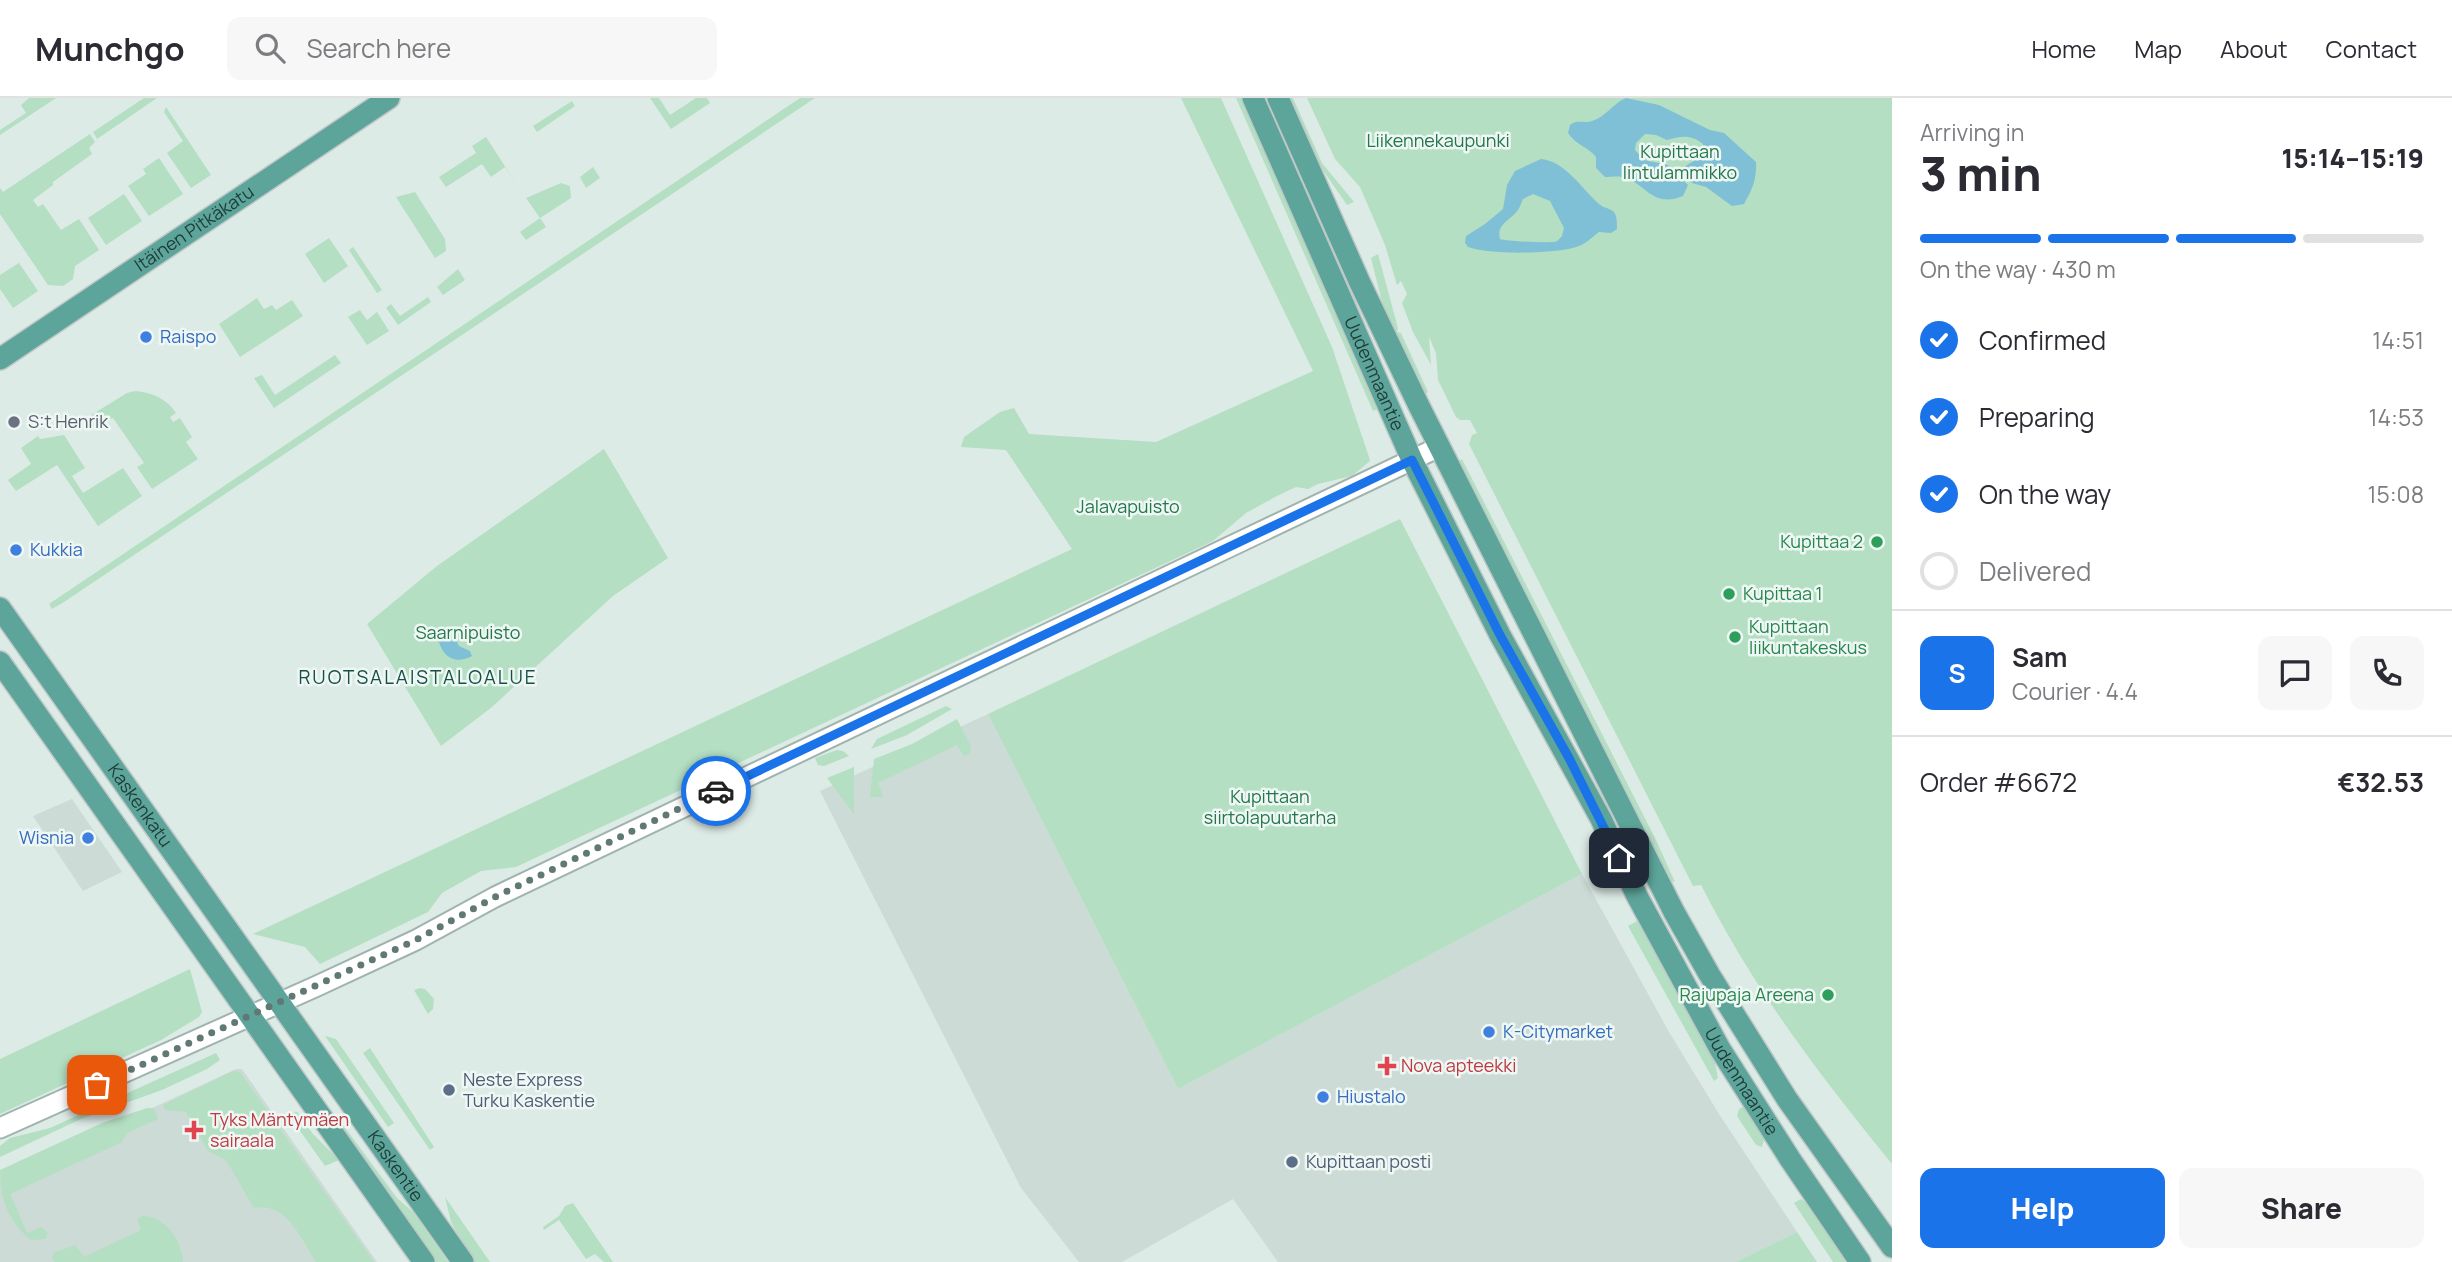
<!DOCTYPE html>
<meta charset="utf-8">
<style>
:root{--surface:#fff;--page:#f7f7f7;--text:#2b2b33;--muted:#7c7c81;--line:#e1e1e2;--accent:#1a73e8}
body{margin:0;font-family:Manrope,sans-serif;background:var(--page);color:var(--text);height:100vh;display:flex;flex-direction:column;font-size:26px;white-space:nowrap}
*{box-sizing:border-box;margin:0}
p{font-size:23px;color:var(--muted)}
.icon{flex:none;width:38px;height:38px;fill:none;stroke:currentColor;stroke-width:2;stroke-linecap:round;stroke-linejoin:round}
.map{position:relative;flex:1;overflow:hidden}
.panel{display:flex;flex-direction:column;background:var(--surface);width:560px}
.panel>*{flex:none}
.pin{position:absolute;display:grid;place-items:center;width:60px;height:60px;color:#fff;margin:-30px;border-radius:14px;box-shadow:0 4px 10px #0006}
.courier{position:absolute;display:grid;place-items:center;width:70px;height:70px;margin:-35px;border:5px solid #1a73e8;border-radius:50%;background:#fff;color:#222;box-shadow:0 2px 9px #0007}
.head em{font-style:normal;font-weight:800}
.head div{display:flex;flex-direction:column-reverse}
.head{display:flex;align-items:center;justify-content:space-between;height:119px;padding:0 28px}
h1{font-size:46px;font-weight:800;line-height:52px}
.bar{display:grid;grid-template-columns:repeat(4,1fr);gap:10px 7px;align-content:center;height:84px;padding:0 28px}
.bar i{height:9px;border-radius:5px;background:var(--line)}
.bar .selected{background:var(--accent)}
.bar p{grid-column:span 4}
.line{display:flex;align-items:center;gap:18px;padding:0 28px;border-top:2px solid var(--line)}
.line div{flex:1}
.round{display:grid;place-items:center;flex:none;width:74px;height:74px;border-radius:14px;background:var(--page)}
ol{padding:0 28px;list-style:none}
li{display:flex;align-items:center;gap:21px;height:77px}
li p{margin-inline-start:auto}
li .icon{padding:7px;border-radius:50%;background:var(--accent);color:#fff;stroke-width:4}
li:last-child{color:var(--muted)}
li i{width:38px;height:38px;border:4px solid var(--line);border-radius:50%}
.primary-button{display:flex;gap:14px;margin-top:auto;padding:14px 28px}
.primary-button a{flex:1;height:80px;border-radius:14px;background:var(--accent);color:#fff;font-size:28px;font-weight:800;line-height:80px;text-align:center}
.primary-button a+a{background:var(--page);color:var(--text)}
header{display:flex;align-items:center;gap:42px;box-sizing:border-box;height:98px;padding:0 35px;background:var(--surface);border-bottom:2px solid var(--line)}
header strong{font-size:33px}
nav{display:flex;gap:38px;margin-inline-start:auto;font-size:24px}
.search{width:490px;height:63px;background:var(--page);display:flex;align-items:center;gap:18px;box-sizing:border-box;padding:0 24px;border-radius:14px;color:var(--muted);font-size:26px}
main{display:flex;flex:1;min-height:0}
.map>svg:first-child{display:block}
.built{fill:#ccdbd5}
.green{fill:#b4dfc3}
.water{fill:#7fc0d6;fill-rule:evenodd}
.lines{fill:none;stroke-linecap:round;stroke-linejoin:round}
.minor-casing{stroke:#a0b3ae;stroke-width:23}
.major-casing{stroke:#c0c8c7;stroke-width:24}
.minor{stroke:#fff;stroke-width:19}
.major{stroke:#5da59a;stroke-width:21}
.done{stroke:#617974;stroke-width:7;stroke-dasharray:0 12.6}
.route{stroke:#1a73e8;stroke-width:9}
.shop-dot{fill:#3f7fe0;stroke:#eef7f4;stroke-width:2.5}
.worship-dot{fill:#6b7280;stroke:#eef7f4;stroke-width:2.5}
.leisure-dot{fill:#2e9e5b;stroke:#eef7f4;stroke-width:2.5}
.health-dot{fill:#e0444e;stroke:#eef7f4;stroke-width:2.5}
.service-dot{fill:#5c6f8a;stroke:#eef7f4;stroke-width:2.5}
.labels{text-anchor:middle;stroke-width:5;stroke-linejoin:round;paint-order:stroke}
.park-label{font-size:18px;fill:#24764c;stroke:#eef7f4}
.street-label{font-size:18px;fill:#1e3c37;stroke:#eef7f4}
.shop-label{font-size:18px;fill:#366cbe;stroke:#eef7f4;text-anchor:start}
.worship-label{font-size:18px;fill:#5b616d;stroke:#eef7f4;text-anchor:start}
.leisure-label{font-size:18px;fill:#27864d;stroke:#eef7f4;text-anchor:end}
.health-label{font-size:18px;fill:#be3a42;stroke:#eef7f4;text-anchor:start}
.service-label{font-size:18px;fill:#4e5e75;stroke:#eef7f4;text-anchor:start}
.neighbourhood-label{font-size:19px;letter-spacing:2px;fill:#185047;stroke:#eef7f4}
</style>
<header>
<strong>Munchgo</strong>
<div class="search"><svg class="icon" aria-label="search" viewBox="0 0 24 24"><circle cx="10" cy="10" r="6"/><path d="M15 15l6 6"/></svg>Search here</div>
<nav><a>Home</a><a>Map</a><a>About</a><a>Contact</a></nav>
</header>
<main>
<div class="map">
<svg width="1892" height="1164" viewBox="0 0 1892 1164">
<rect width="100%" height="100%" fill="#ddebe6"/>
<!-- built -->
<g class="built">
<polygon points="988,616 1178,991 1582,776 1669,934 1719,1016 1797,1134 1736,1164 1278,1164 1233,1101 1122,1164 1079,1164 1021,1090 820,693"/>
<polygon points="72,701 122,774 83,793 33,718"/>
<polygon points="236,971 242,971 377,1164 0,1164 0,1081"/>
</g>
<!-- green -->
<g class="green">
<polygon points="29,0 56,0 0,37 0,32 26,15 21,7"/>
<polygon points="144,0 157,0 97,41 93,34"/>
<polygon points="650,0 659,0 670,17 696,0 707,0 710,5 671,31"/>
<polygon points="800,0 815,0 64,504 52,511 49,506"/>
<polygon points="1181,0 1221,0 1332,249 1369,359 1370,363 1352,378 1318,386 1308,391 1296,389 1277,398 1246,415 1213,443 516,769 481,773 442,795 428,814 320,866 305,849 253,836 1072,451 1006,352 961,349 964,339 1000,314 1014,310 1029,336 1156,344 1313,273"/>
<polygon points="1236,0 1242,0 1378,311 1373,313"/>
<polygon points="1289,0 1293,0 1322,65 1354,104 1347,107 1320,68"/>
<path d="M1307,0H1892V1066C1818,975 1755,893 1701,787L1693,788L1469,346L1472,337L1477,335L1470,322H1460L1456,319L1438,282L1436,255L1429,239L1431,267L1413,234L1402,205L1407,196L1401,183L1397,187L1385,147L1360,89L1335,61Z"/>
<polygon points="572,3 575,8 537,34 533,28"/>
<polygon points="166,9 211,77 191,90 167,55 183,43 164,14"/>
<polygon points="90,36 95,44 89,50 92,56 53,84 53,87 33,102 38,109 43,106 61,132 79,121 99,152 75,168 73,181 63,188 48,187 0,116 0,90 3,94"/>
<polygon points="486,39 519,90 505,69 491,79 482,66 446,89 439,79 476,55 472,48"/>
<polygon points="159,60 183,96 149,118 128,88 146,76 143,71"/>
<polygon points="593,69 600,80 586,90 580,79"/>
<polygon points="561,85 570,88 571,100 540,120 546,129 526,142 520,134 540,120 526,100"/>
<polygon points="415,94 445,141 446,153 435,160 396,99"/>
<polygon points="124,96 142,123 106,147 88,120"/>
<polygon points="329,140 348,168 324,185 305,156"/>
<polygon points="353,149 382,192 377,195 349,152"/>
<polygon points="1378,156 1398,230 1397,234 1401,235 1428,294 1425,296 1386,220 1371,160"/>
<polygon points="19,165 38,193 13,210 0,191 0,177"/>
<polygon points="458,171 465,182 443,197 437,189"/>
<polygon points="428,199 431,204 398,227 386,210 391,206 400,218"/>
<polygon points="257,200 264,211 272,207 276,212 292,202 303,218 240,259 219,226"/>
<polygon points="360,212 367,222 377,214 389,233 367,247 348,219"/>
<polygon points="335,257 341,265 274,310 254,280 262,277 275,297"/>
<path d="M135,293C152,294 167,301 176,315L170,319L173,324L180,320L192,339L186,344L198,361L152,391L137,369L144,365L113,320L90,331L83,322L127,295Z"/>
<polygon points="64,337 85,370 72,378 83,395 123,370 142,398 98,428 57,367 16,393 8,382 31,366 21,350 38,338 40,341"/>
<polygon points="604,351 668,460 613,498 492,609 441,648 367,526 437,468"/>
<polygon points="1462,361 1656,742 1675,784 1670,783 1458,364"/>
<polygon points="1400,421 1582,776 1178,991 988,616"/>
<polygon points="946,608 952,611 907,637 871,651 877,641"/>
<polygon points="957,621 971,649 969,656 964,658 957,647 878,685 883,699 870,699 874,661 912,646"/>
<polygon points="837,652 843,653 849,658 824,668 818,667 815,660"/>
<polygon points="854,669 854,716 827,680"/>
<polygon points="1637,823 1662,865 1715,965 1718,980 1714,983 1628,828"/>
<polygon points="190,871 202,914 199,919 161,942 0,1016 0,961"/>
<polygon points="420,890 425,891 434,901 433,911 428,916 414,892"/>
<polygon points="325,938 336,941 394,1025 388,1029"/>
<polygon points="370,950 434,1049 430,1052 363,955"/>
<polygon points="216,955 220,962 207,971 162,992 81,1021 0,1059 0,1048 10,1040 50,1030"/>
<path d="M233,973L240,974L374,1164H316C301,1141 287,1103 254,1110L226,1062L208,1053L186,1014L165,1012L163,1007Z"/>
<polygon points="1743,1009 1764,1041 1762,1049 1756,1047 1737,1018 1739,1011"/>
<path d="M147,1010H154L158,1021L127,1035L122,1044L10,1096L27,1135L41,1129L48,1135L45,1141L31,1142C8,1123 0,1101 0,1072L102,1025Z"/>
<polygon points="297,1014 313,1036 339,1062 325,1068 288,1016"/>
<polygon points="338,1020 397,1100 413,1114 448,1164 436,1164 335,1021"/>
<polygon points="445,1099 490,1164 474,1164 451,1124"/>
<polygon points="1801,1101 1807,1106 1846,1164 1833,1164 1794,1105"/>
<polygon points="573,1105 613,1164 604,1164 595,1156 586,1161 559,1122 544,1132 543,1129 559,1118 565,1108"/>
<path d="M142,1118C166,1118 182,1143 183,1164H55L52,1161L53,1155L75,1147L84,1159L141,1132L137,1121Z"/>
<polygon points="1797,1134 1817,1164 1736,1164"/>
</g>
<!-- water -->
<g class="water">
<path d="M1626,0L1659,7L1710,32L1724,35L1756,64C1757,81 1752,92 1744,106L1732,108L1706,89L1692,85L1680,75L1682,70L1702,58L1703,46C1691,36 1681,38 1667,42L1656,37L1645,36L1636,45L1635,52L1644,62L1668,67L1688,87L1683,98C1651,111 1646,84 1622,79C1616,78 1610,79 1605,79L1596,70V59C1587,48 1577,48 1568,35L1570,27C1578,21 1584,26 1592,23C1606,19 1613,5 1626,0Z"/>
<path d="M1541,61C1565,63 1582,91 1599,106C1603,110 1610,110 1614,114C1617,118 1617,125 1617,131L1611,135L1599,134C1591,140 1586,146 1576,149C1555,156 1489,157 1468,149L1465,145L1466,138L1485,126L1503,111L1507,87L1515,73ZM1533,96L1550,103L1564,130L1562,138C1558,142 1558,144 1552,144C1545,145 1505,143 1500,141C1496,126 1511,122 1518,112C1520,109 1521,105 1523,101Z"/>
<path d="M444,532H451L459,548L470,553L472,558C454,568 440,557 438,538Z"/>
</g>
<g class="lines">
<!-- minor casing -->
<g class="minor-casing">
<polyline id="minor" points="0,1030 317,888 416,842 495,799 1439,349"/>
</g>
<!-- major casing -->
<g class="major-casing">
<g id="major">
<path id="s1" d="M1253,0L1412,362L1500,537L1601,721L1637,798L1720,951L1790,1061L1860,1164"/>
<polyline points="1278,0 1360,185 1419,308 1674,814 1709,876 1787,1001 1892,1149"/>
<path id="s2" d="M0,261L389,0"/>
<path id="s3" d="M0,510L463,1164"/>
<polyline points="0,564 424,1164"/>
</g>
</g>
<!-- minor -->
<use href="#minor" class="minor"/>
<!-- major -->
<use href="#major" class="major"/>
</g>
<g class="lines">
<!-- done -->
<polyline class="done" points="97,987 416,842 495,799 716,693"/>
<!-- route -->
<polyline class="route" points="716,693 1412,362 1500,537 1569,660 1619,760"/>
</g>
<!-- markers -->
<g class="shop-dot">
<circle cx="146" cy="239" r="7"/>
<circle cx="16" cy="452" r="7"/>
<circle cx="88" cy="740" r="7"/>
<circle cx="1489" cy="934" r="7"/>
<circle cx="1323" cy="999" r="7"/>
</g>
<circle class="worship-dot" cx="14" cy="324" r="7"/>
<g class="leisure-dot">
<circle cx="1877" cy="444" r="7"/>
<circle cx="1729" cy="496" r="7"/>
<circle cx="1735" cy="539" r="7"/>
<circle cx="1828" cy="897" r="7"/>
</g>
<g class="health-dot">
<path d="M1383.5 957.5h7v7h7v7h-7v7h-7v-7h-7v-7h7z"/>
<path d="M190.5 1021.5h7v7h7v7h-7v7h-7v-7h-7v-7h7z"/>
</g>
<g class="service-dot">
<circle cx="449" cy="992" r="7"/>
<circle cx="1292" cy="1064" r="7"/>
</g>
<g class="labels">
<!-- park labels -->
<g class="park-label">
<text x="1438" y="49">Liikennekaupunki</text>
<text x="1680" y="60">Kupittaan<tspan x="1680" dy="21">lintulammikko</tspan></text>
<text x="1128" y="415">Jalavapuisto</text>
<text x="468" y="541">Saarnipuisto</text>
<text x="1270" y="705">Kupittaan<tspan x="1270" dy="21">siirtolapuutarha</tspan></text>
</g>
<!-- street labels -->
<g class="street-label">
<text dy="6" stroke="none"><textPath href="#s2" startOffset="234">Itäinen Pitkäkatu</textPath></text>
<text dy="6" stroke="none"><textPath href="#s1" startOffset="301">Uudenmaantie</textPath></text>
<text dy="6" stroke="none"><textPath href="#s3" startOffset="242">Kaskenkatu</textPath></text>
<text dy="6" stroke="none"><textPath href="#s1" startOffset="1099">Uudenmaantie</textPath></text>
<text dy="6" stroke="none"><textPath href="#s3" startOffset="684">Kaskentie</textPath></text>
</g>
<!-- shop labels -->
<g class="shop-label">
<text x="160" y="245">Raispo</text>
<text x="30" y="458">Kukkia</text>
<text x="74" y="746" text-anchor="end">Wisnia</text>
<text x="1503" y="940">K-Citymarket</text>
<text x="1337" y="1005">Hiustalo</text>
</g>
<!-- worship labels -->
<g class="worship-label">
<text x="28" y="330">S:t Henrik</text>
</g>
<!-- leisure labels -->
<g class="leisure-label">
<text x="1863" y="450">Kupittaa 2</text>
<text x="1743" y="502" text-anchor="start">Kupittaa 1</text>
<text x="1749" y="535" text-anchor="start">Kupittaan<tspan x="1749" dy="21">liikuntakeskus</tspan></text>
<text x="1814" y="903">Rajupaja Areena</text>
</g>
<!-- health labels -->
<g class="health-label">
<text x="1401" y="974">Nova apteekki</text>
<text x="210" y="1028">Tyks Mäntymäen<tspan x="210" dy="21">sairaala</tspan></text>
</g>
<!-- service labels -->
<g class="service-label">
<text x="463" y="988">Neste Express<tspan x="463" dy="21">Turku Kaskentie</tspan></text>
<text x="1306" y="1070">Kupittaan posti</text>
</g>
<!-- neighbourhood labels -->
<g class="neighbourhood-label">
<text x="418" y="586">RUOTSALAISTALOALUE</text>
</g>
</g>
</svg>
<div class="pin" style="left:97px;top:987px;background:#ea580c"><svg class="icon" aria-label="bag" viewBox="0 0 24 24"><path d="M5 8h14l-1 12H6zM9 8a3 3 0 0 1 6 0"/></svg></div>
<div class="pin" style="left:1619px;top:760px;background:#1f2937"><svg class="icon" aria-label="home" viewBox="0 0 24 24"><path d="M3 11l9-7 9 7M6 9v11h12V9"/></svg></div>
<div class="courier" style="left:716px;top:693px"><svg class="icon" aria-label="car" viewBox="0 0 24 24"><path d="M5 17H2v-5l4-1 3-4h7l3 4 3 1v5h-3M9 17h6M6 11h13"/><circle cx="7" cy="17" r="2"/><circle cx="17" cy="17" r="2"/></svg></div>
</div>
<section class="panel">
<div class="head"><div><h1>3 min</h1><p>Arriving in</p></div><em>15:14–15:19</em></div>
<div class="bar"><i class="selected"></i><i class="selected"></i><i class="selected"></i><i></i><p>On the way · 430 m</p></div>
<ol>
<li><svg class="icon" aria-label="check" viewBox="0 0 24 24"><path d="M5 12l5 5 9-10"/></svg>Confirmed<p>14:51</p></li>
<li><svg class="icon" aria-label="check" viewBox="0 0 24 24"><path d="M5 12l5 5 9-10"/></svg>Preparing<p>14:53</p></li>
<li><svg class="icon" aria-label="check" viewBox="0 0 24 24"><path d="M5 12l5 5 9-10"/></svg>On the way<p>15:08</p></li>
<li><i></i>Delivered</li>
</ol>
<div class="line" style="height:126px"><b class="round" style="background:var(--accent);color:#fff">S</b><div><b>Sam</b><p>Courier · 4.4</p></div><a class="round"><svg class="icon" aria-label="chat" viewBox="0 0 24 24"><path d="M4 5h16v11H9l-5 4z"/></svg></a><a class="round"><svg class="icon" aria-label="phone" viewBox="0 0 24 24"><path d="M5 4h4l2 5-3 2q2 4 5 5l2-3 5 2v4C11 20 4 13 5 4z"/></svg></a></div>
<div class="line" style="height:91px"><div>Order #6672</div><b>€32.53</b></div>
<div class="primary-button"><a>Help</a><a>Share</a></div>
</section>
</main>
